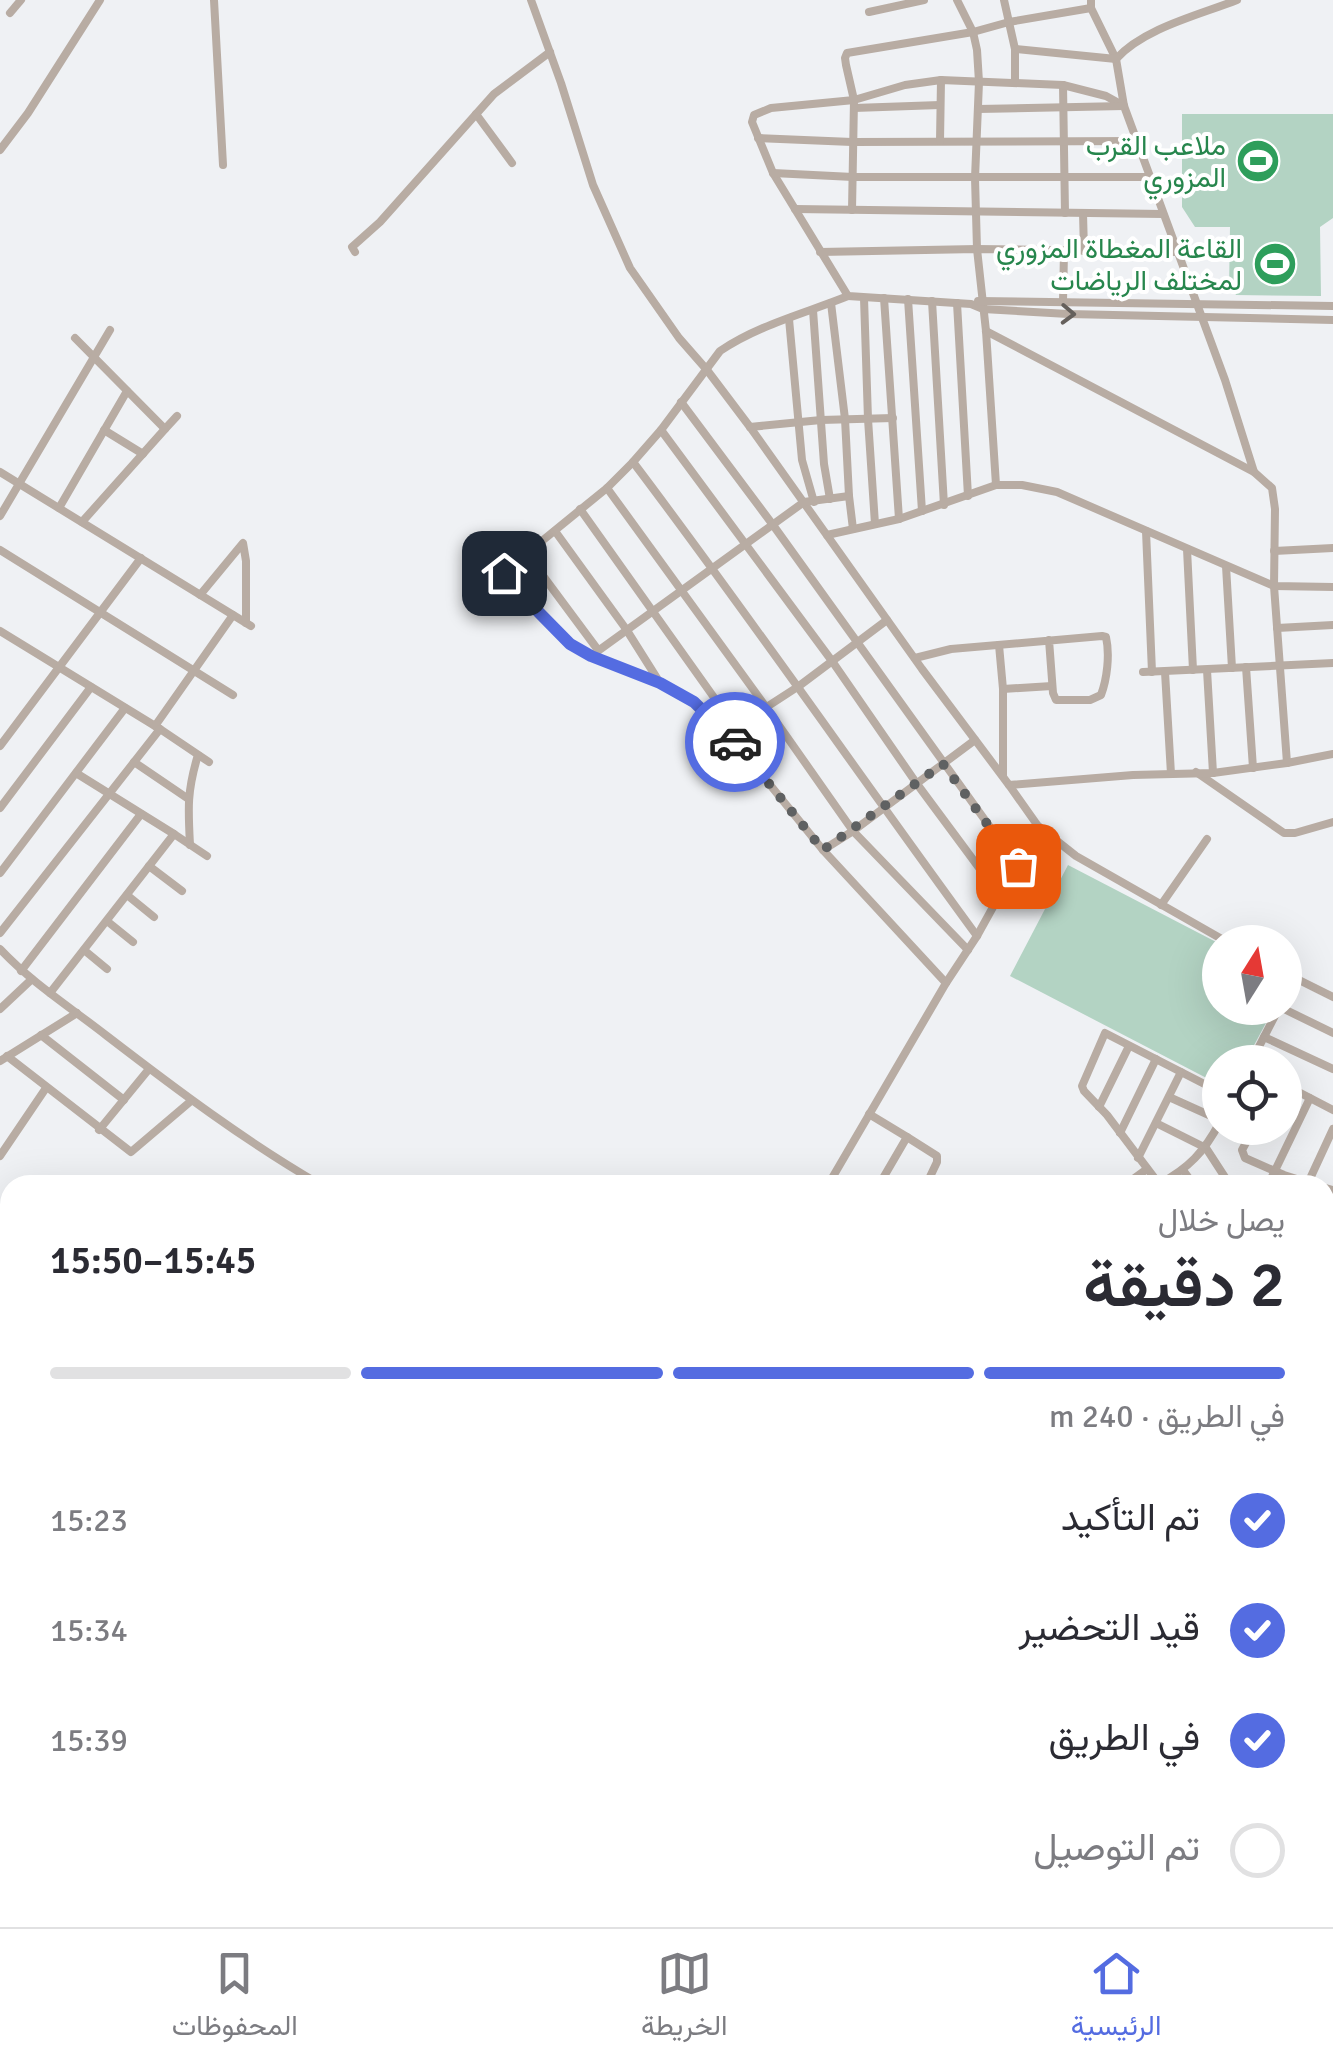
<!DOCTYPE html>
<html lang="ar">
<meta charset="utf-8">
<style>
:root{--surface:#fff;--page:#f7f7f7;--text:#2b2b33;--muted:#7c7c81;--line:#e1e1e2;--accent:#546ce1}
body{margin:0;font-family:Signika,Vazirmatn,sans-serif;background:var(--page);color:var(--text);direction:rtl;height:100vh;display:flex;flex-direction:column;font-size:38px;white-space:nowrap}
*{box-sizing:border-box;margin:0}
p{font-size:32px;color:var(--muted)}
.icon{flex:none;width:55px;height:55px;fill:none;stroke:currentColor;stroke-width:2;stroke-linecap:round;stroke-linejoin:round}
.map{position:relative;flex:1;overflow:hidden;direction:ltr}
.side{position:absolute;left:0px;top:1175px;width:1335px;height:752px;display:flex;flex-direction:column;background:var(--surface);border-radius:30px 30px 0 0;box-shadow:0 10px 40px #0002;direction:rtl}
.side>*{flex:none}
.needle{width:65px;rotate:11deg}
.buttons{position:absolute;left:1202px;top:925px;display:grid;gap:20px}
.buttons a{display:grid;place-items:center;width:100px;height:100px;border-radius:50%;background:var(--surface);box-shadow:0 10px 40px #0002;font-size:50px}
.pin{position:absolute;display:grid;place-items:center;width:85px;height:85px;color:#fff;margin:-42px;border-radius:20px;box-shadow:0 5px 15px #0006}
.courier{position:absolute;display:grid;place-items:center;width:100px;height:100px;margin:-50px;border:8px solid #546ce1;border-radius:50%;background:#fff;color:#222;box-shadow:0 2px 12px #0007}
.head em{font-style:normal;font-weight:600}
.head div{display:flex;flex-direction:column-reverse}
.head{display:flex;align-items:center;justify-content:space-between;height:170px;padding:0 50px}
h1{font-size:65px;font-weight:600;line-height:75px}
.bar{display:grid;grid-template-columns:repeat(4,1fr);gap:15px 10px;align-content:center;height:120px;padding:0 50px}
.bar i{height:12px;border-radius:8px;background:var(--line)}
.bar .on{background:var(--accent)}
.bar p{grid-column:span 4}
ol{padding:0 50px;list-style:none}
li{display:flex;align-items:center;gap:30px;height:110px}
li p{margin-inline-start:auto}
li .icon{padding:10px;border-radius:50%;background:var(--accent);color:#fff;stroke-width:4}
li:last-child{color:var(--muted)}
li i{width:55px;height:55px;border:5px solid var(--line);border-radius:50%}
.dock{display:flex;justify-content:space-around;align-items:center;height:140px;border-top:2px solid var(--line);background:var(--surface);font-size:28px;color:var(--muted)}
.dock a{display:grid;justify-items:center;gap:5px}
.dock .on{color:var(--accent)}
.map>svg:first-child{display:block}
.green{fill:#b3d3c3}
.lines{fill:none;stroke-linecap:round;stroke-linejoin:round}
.street{stroke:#b8aca3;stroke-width:8}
.secondary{stroke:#9b8b7d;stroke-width:10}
.primary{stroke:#877362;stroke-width:11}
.highway{stroke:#755f4b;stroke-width:14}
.oneway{stroke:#65605c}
.done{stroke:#5f6162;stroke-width:10;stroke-dasharray:0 18}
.route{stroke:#546ce1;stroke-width:12}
.labels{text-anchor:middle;stroke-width:8;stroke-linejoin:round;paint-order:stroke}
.leisure-label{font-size:28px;fill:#27864d;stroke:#fff;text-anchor:end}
</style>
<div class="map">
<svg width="1333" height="1927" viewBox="0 0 1333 1927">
<rect width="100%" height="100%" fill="#eff1f4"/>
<!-- green -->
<g class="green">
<polygon points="1182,114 1333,114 1333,218 1320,227 1321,296 1236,295 1233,289 1229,289 1230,227 1195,227 1182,207"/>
<polygon points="1068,865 1220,944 1220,1008 1274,1008 1245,1062 1220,1062 1220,1085 1010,976"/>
<polygon points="550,1918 703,1918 701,1927 554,1927"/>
<polygon points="785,1918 1240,1918 1235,1927 858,1927 857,1922"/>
</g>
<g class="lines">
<!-- street -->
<g class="street">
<polyline points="214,0 223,165"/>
<polyline points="531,0 561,83 593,185 630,268 679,338 707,370 750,427 922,669 1009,785"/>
<polyline points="957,0 973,32 977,50 979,82 975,178 977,249 986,331 996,485 1022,485 1057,492 1274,586 1333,587"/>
<polyline points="1004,0 1015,49 1015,83"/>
<polyline points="1091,0 1091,8 1116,59 1124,106 1225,380 1254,472"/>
<polyline points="869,12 924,0"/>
<polyline points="10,13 21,0"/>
<path d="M1015,49L1116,59C1144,28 1199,15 1237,0"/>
<polyline points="1063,85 1065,213"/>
<polyline points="1124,106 1106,96 1063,85 941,80 905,85 854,100 771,108 754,115 752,122 773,173 848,296 971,304 983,309 1068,314 1333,320"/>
<polyline points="854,108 940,105"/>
<polyline points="978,109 1124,106"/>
<polyline points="476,114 512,163"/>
<polyline points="758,138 852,142 1137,141"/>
<polyline points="940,141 941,80"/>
<polyline points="0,150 28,113 100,0"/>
<polyline points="773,173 853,177 1150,177"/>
<polyline points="795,209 1163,214"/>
<polyline points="852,210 854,100 846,65 845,58 847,53 973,32 1009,22 1091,8"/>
<polyline points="1083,213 1084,251"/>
<polyline points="355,252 352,247 380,222 494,94 550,52"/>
<polyline points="820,252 977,249 1177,252"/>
<path d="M848,296C806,313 758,325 720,351L661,430L633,462C751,618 862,779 977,936"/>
<polyline points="864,298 868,419 875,524"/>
<polyline points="884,298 899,519"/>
<polyline points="908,299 922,511"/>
<polyline points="932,301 944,505"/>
<polyline points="978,301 1333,306"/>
<polyline points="1063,302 1064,251"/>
<polyline points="831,303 845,419 849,496 853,529"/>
<polyline points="957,303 968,496"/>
<polyline points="813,310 824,464 830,499"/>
<polyline points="789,319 802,460 814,502"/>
<polyline points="986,331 1254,472 1272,488 1275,509 1274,586 1287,763"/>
<polyline points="75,338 165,429 177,416"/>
<polyline points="681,402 773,525 1018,866"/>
<polyline points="750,427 821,420 893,418"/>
<polyline points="104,430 143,454"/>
<polyline points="661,430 832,661 917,784 1000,896"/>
<path d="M633,462L607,488L505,571V578C530,605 558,639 592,656C615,668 641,674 664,685C689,697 708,713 727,732L823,850L946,983"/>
<polyline points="0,472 251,626"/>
<polyline points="607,488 766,707 853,831 968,950"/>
<polyline points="59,508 127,391"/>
<polyline points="580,509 735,727"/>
<polyline points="0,516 110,330"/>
<polyline points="82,522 165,429"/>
<polyline points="555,531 626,629 660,683"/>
<polyline points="1146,531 1152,672"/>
<polyline points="827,535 899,519 996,485"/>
<polyline points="1187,549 1193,670"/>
<polyline points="0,550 233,695"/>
<polyline points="1274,551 1333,548"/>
<polyline points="526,553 598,650"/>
<polyline points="1226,566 1232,668"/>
<polyline points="200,595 243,543 246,561 246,623"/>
<polyline points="1277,628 1333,625"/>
<polyline points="0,631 160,729 0,933"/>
<polyline points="999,645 1003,689 1003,775"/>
<polyline points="591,656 804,502 849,496"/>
<path d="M915,658L951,649L1102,636L1106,637C1110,655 1107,679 1101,695L1090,700H1056L1053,693L1049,640"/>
<polyline points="1246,667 1253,768"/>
<polyline points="1207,670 1213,773"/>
<polyline points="1143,672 1333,663"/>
<polyline points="1165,672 1171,774"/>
<polyline points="1003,689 1052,686"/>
<polyline points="155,726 233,615"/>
<polyline points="160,729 209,762"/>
<polyline points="731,730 799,686 887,620"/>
<polyline points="0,746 141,558"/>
<polyline points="134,762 187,798"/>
<polyline points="1196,772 1284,833 1295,833 1333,822"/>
<polyline points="76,773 174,834"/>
<polyline points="0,808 91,687"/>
<path d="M190,845C188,808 187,791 198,755"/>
<polyline points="823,850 853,831 975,740"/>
<polyline points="149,866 182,891"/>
<polyline points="0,873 125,708"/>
<polyline points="127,895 154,917"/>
<polyline points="1161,905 1207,839"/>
<polyline points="107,921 133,942"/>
<polyline points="1227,942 1076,856 1038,826 1009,785 1133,775 1213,773 1287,763 1333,754"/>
<path d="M0,949C32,983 70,1007 107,1036C176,1089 245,1141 321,1185"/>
<polyline points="84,950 107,969"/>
<polyline points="21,971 141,814"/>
<polyline points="1285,973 1333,997"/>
<polyline points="50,993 174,834 207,856"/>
<polyline points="1285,995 1294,977"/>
<polyline points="1282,1008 1333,1033"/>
<polyline points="0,1009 32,979"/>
<polyline points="41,1035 124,1100"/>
<polyline points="1264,1037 1333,1069"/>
<polyline points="7,1056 131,1152 191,1101"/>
<polyline points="0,1061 77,1013"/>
<polyline points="1251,1062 1279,1008"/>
<polyline points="1285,1085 1333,1110"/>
<path d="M1220,1092L1105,1033L1082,1086L1084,1091L1107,1115L1159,1184C1189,1168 1204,1152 1220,1122"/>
<polyline points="1169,1097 1220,1120"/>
<polyline points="1099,1107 1129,1046"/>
<polyline points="869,1114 907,1137 879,1185"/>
<polyline points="1156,1123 1206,1148 1230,1185"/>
<polyline points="1254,1128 1242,1150 1245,1158 1284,1175 1316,1185"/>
<polyline points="99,1130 149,1069"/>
<polyline points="1120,1133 1156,1059"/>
<polyline points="907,1137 937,1156 937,1162 928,1181"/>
<polyline points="0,1156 46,1088"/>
<polyline points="1138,1158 1181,1072"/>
<polyline points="1183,1170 1194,1185"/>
<polyline points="1308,1183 1333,1129"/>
<polyline points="828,1185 946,983 977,936 1038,826"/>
<polyline points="1125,1185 1147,1169"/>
<polyline points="1268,1185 1310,1098"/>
<polyline points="1325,1188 1333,1190"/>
<polyline points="1325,1232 1333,1234"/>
<polyline points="1325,1446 1333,1449"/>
<polyline points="1325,1477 1333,1460"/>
<polyline points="1325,1566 1333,1549"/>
<polyline points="1325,1583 1333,1588"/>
<polyline points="1325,1649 1333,1631"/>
<polyline points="1325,1680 1333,1684"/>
<polyline points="1325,1830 1333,1834"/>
<polyline points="202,1918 207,1927"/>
<polyline points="287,1918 292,1927"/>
<polyline points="363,1918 369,1927"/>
<polyline points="415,1918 421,1927"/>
<polyline points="466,1918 472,1927"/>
<polyline points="509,1918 515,1927"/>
<polyline points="542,1918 547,1927"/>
</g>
<!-- secondary -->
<polyline class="secondary" points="1244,1927 1248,1918"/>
<!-- primary -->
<g class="primary">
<polyline points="1325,1769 1333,1754"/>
<polyline points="1325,1908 1333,1914"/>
</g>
<!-- highway -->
<polyline class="highway" points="0,1221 10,1227"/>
</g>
<!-- one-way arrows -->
<defs><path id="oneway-chevron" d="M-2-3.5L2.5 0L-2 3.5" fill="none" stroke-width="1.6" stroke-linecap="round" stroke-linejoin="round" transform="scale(2.5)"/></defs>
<use class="oneway" href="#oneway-chevron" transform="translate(1068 314) rotate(2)"/>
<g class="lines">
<!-- done -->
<polyline class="done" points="735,742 823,850 943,764 1018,866"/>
<!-- route -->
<polyline class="route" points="504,573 507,580 570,644 591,656 660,683 694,702 735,742"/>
</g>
<!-- icons -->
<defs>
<g id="stadium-disc" transform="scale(2.25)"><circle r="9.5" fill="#2e9e5b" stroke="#fff"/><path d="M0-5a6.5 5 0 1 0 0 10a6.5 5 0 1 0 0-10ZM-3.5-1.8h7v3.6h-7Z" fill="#fff"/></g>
</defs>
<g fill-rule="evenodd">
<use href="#stadium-disc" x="1258" y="161"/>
<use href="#stadium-disc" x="1275" y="264"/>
</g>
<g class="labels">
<!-- leisure labels -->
<g class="leisure-label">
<text x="1226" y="155">ملاعب القرب<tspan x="1226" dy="32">المزوري</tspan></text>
<text x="1242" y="258">القاعة المغطاة المزوري<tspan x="1242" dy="32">لمختلف الرياضات</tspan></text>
</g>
</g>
</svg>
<div class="buttons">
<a><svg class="needle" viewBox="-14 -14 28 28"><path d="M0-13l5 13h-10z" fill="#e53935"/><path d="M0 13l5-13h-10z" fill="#7c7c81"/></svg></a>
<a><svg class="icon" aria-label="locate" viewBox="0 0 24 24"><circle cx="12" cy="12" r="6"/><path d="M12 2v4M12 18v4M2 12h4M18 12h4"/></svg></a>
</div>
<div class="pin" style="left:1018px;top:866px;background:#ea580c"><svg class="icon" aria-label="bag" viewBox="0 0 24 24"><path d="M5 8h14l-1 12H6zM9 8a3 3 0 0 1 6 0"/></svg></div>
<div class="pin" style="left:504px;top:573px;background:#1f2937"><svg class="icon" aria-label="home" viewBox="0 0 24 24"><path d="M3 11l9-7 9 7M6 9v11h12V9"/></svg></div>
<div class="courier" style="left:735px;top:742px"><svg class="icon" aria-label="car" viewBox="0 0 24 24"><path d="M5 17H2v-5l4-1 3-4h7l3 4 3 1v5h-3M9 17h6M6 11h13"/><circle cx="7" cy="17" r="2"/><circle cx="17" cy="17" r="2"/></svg></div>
<section class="side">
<div class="head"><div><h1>2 دقيقة</h1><p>يصل خلال</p></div><em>15:45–15:50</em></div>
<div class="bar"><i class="on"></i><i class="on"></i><i class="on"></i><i></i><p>في الطريق · 240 m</p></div>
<ol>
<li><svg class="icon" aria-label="check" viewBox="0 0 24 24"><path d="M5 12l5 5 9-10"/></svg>تم التأكيد<p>15:23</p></li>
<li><svg class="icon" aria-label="check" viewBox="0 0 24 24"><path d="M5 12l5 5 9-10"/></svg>قيد التحضير<p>15:34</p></li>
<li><svg class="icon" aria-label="check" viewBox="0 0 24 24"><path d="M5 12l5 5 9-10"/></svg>في الطريق<p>15:39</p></li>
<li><i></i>تم التوصيل</li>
</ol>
</section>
</div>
<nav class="dock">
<a class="on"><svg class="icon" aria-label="home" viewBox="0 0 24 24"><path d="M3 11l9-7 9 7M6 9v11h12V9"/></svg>الرئيسية</a>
<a><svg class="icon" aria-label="map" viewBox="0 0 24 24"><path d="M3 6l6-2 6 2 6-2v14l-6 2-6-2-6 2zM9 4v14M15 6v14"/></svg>الخريطة</a>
<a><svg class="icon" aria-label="saved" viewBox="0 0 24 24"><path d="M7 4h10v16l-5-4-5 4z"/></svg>المحفوظات</a>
</nav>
